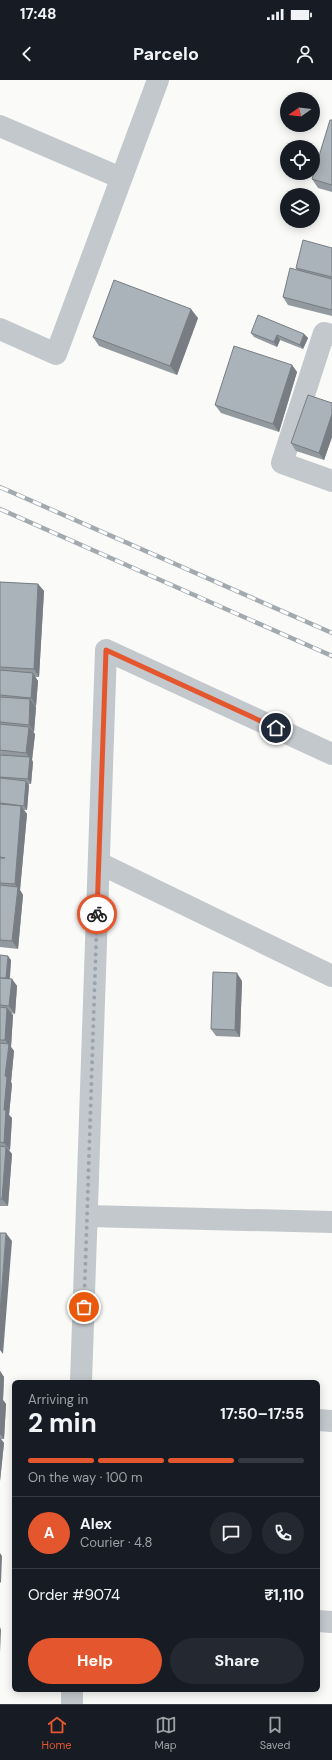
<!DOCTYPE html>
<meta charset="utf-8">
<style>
:root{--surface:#171b24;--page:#242831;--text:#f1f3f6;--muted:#9ea1a6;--line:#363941;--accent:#e4572e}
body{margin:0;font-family:"DM Sans",sans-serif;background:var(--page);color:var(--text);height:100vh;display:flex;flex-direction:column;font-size:15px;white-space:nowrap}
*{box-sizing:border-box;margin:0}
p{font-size:13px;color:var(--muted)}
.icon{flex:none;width:22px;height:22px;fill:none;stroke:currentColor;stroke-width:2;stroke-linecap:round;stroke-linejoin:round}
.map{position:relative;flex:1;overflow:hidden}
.panel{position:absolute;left:12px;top:1300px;width:308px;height:312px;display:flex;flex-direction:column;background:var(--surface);border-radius:6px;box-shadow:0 2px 10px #0003}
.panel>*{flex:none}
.needle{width:26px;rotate:256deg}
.tools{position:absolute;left:280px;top:12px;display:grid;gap:8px}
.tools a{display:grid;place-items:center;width:40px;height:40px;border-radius:50%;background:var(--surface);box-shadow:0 2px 10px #0003;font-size:20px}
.pin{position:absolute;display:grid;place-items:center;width:34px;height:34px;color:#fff;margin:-17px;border:2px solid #fff;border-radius:50%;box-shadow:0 1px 4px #0007}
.courier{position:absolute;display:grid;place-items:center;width:40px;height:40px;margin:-20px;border:3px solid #e4572e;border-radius:50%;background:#fff;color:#222;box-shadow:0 1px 5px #0007}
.headline em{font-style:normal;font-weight:700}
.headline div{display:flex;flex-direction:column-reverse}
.headline{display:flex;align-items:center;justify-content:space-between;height:68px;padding:0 16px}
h1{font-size:26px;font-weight:700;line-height:30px}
.bar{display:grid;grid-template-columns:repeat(4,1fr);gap:6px 4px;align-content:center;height:48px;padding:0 16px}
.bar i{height:5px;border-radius:3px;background:var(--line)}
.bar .current{background:var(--accent)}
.bar p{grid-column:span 4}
.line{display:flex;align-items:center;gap:10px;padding:0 16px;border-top:1px solid var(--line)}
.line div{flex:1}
.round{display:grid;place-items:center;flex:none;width:42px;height:42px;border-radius:21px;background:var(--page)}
.button{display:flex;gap:8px;margin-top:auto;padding:8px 16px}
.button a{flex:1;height:46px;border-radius:24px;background:var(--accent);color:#fff;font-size:16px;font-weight:700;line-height:46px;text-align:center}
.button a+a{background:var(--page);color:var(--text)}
.status{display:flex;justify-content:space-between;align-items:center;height:28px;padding:0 20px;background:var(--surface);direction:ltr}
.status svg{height:11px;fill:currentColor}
header{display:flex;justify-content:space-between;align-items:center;height:52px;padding:0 16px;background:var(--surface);font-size:18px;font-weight:700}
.tabs{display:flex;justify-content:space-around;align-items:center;height:56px;border-top:1px solid var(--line);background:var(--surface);font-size:11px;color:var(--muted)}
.tabs a{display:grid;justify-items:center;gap:2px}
.tabs .current{color:var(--accent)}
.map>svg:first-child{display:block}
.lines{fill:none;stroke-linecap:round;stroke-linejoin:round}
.minor{stroke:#c3c8cc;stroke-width:22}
.rail-casing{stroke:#a2aab0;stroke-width:4.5}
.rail{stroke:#fff;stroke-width:3;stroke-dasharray:9;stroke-linecap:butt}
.wall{fill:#929a9f}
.shaded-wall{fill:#777d82}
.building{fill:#aab3b9;stroke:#777d82}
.done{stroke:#99a4ac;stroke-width:4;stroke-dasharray:0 7.2}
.route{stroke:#e4572e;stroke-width:5}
</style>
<div class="status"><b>17:48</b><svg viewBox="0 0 49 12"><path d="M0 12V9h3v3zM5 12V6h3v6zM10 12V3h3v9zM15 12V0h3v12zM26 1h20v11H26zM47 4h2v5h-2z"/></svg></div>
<header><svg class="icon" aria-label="back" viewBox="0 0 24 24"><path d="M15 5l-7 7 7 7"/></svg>Parcelo<svg class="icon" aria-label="person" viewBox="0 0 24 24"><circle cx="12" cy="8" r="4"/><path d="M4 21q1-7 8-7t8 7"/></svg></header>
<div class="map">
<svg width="332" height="1624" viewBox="0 0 332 1624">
<rect width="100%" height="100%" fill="#fafaf8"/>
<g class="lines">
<!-- minor -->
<g class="minor">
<polyline points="0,46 121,98"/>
<polyline points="0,249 56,274 158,0"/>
<polyline points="332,255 324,253 282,383 332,401"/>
<polyline points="99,783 332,896"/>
<polyline points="87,1136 332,1142"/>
<polyline points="81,1302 106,570 332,674"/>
<polyline points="318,1340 332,1341"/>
<polyline points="318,1541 332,1542"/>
<polyline points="72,1624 72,1610"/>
</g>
<!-- rail casing -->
<g class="rail-casing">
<g id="rail">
<polyline points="0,407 332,553"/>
<polyline points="0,429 332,576"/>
</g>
</g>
<!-- rail -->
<use href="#rail" class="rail"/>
</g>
<!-- wall -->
<g class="wall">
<polygon points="332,40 332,112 318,108 312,99"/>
<polygon points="332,168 332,236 288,225 283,217 297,190 296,188"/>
<polygon points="198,238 177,295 99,266 93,257"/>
<polygon points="251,253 304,254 308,258 303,269 280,260 277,267 254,257"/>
<polygon points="292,285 297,292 279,352 221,333 215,325"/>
<polygon points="332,323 332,357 324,380 296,371 291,363"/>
<polygon points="0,502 38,504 44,511 39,597 35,597 38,601 36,626 35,626 36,627 34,652 33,652 35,654 32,680 33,682 31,704 28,704 29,705 27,730 24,730 27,734 20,810 23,815 18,869 0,867"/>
<polygon points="0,875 11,880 10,899 12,899 17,906 15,934 11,933 13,935 11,967 14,971 11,1002 12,1004 9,1035 12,1038 10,1070 9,1070 12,1074 8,1126 0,1126"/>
<polygon points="242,901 240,957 216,956 211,949"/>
<polygon points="0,1291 4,1297 3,1320 6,1324 4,1359 1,1359 4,1363 0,1401"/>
</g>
<!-- shaded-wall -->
<g class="shaded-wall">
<polygon points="191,229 198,238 177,295 170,286"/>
<polygon points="304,254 308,258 303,269 300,265"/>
<polygon points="277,255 280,260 277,267 274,262"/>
<polygon points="292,285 297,292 279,352 273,344"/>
<polygon points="332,334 332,357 324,380 319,373"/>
<polygon points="38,504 44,511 39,597 34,589"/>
<polygon points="33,593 38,601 36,626 31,618"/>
<polygon points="30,619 36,627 34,652 29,645"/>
<polygon points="29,647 35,654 32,680 33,682 31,704 28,699 30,678 26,673"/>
<polygon points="26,701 29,705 27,730 24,726"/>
<polygon points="21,726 27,734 20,810 23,815 18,869 12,861 18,809 15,804"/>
<polygon points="8,876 11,880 9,904 6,900"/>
<polygon points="237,893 242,901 240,957 235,950"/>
<polygon points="12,899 17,906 15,934 9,926"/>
<polygon points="7,928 13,935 11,967 14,971 11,1002 12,1004 9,1035 12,1038 10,1070 4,1063 4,1030 5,996 9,965 5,960"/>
<polygon points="6,1067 12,1074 8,1126 2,1119"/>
<polygon points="6,1153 12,1161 3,1274 0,1270 0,1233"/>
<polygon points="0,1291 4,1297 3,1320 6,1324 4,1359 0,1354"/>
<polygon points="0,1358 4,1363 0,1401"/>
<polygon points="0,1473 2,1476 1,1503 0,1502"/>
<polygon points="0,1547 1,1550 0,1573"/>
</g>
<!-- building -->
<g class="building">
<polygon points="330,40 332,40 332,105 312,99"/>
<polygon points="303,160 332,168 332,197 296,188"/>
<polygon points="290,188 332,199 332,230 283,217"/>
<polygon points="114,200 191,229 170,286 93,257"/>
<polygon points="258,235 304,254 300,265 277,255 274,262 251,253"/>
<polygon points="234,266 292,285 273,344 215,325"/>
<polygon points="308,315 332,323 332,334 319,373 291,363"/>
<polygon points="0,502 38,504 34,589 0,587"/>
<polygon points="0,590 33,593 31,618 0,615"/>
<polygon points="0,617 30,619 29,645 0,642"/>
<polygon points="0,644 29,647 26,673 0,670"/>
<polygon points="0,675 30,677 28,699 0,697"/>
<polygon points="0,698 26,701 24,726 0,723"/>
<polygon points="0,724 21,726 15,804 0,803 0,778 5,778 0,777"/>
<polygon points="0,805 18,807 12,861 0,860"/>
<polygon points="0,875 8,876 6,898 0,898"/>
<polygon points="213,892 237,893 235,950 211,949"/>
<polygon points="0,898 12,899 9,926 0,925"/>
<polygon points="0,927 7,928 5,960 0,960"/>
<polygon points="0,963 9,964 5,996 7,997 4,1030 6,1030 4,1063 0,1062"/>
<polygon points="0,1066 6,1067 2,1119 0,1119"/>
<polygon points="0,1153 6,1153 0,1233"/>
</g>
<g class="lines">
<!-- done -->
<polyline class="done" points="84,1227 97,834"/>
<!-- route -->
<polyline class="route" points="97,834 106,570 276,648"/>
</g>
</svg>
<div class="tools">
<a><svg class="needle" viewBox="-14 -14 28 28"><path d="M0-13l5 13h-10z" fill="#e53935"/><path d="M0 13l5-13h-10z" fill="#9ea1a6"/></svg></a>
<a><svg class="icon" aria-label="locate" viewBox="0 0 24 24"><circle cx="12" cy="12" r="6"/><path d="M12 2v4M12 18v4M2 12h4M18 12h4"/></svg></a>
<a><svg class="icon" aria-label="layers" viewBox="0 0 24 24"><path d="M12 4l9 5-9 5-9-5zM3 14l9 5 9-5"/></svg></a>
</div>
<div class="pin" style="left:84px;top:1227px;background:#ea580c"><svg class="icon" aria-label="bag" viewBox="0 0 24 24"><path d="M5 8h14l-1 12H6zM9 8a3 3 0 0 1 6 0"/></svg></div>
<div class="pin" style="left:276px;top:648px;background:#1f2937"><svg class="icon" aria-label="home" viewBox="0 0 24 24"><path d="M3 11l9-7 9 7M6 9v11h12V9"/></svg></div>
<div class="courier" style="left:97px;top:834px"><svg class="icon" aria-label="bike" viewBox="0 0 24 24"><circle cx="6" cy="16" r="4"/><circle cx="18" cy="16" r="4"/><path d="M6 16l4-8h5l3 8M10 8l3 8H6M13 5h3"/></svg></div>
<section class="panel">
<div class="headline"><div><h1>2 min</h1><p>Arriving in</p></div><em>17:50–17:55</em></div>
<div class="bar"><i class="current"></i><i class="current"></i><i class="current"></i><i></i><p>On the way · 100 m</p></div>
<div class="line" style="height:72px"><b class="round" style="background:var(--accent);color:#fff">A</b><div><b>Alex</b><p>Courier · 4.8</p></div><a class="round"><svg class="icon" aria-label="chat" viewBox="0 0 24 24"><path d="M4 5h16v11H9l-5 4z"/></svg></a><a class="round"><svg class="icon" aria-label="phone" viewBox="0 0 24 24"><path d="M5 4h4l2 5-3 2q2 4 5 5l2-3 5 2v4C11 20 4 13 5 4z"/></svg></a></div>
<div class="line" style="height:52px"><div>Order #9074</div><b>₹1,110</b></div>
<div class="button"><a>Help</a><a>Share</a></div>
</section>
</div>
<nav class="tabs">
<a class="current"><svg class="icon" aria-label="home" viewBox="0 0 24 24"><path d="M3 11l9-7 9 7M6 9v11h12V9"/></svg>Home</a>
<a><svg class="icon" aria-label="map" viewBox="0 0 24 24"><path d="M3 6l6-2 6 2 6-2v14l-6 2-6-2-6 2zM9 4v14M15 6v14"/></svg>Map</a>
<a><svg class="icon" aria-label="saved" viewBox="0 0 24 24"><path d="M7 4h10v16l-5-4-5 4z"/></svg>Saved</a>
</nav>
